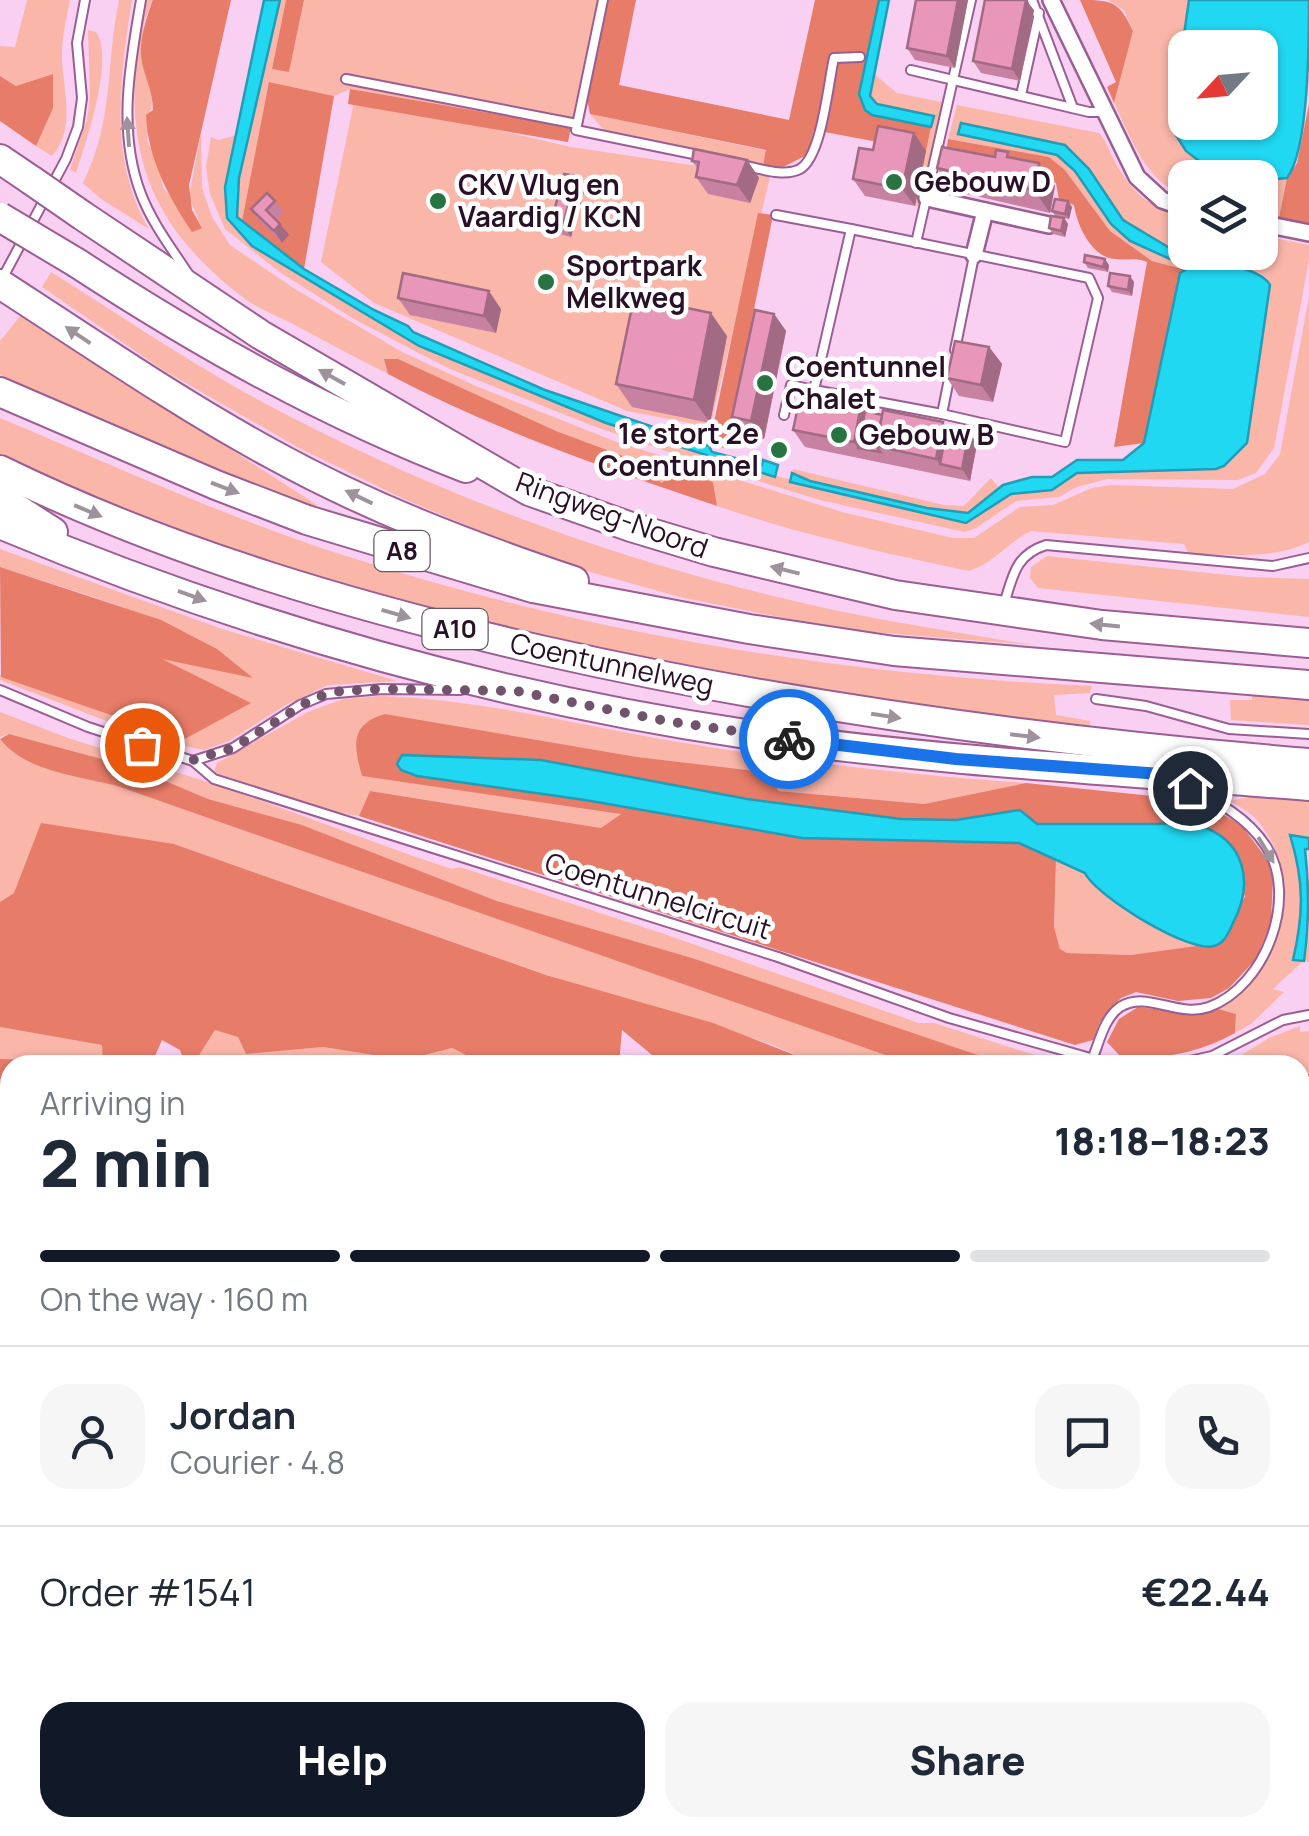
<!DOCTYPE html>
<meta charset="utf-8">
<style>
:root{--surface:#fff;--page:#f6f6f7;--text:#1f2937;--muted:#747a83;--line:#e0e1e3;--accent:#111827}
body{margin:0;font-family:Manrope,sans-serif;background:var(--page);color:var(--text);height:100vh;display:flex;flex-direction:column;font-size:38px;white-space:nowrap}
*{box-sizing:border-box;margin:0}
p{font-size:32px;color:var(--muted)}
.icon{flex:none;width:55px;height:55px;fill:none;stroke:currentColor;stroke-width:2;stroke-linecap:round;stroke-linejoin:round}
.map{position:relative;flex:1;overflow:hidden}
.sheet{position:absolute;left:0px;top:1055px;width:1310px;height:782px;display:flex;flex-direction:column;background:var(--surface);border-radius:30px 30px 0 0;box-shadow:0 2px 8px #0004}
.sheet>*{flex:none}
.needle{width:65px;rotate:244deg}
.buttons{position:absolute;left:1168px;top:30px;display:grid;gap:20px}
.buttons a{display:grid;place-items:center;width:110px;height:110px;border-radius:20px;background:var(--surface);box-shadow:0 2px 8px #0004;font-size:50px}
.pin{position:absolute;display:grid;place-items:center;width:85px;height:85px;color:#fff;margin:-42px;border:5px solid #fff;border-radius:50%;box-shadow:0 2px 10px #0007}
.courier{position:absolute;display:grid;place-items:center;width:100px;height:100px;margin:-50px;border:8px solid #1a73e8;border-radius:50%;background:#fff;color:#222;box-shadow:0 2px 12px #0007}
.headline em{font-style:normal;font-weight:800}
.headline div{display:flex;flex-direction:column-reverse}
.headline{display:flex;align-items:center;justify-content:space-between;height:170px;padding:0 40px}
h1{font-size:65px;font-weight:800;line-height:75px}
.bar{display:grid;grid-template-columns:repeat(4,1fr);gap:15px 10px;align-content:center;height:120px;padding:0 40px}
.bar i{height:12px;border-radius:8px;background:var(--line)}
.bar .active{background:var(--accent)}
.bar p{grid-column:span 4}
.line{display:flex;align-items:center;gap:25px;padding:0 40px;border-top:2px solid var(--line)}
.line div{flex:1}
.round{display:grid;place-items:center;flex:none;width:105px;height:105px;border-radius:30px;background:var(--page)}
.button{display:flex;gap:20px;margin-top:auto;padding:20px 40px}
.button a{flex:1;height:115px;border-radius:30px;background:var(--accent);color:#fff;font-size:40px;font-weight:800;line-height:115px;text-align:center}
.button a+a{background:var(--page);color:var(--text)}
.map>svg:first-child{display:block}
.green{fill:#fab6a9;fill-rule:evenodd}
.forest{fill:#e77c68;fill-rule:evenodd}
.water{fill:#21d8f3;stroke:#239cb6;stroke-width:2.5;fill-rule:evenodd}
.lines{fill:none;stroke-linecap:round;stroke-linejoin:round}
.lane-casing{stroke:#9a5e93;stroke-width:12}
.street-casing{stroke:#9a5e93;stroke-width:20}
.highway-casing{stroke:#9a5e93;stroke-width:32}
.lane{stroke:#fff;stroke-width:8}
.street{stroke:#fff;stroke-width:15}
.highway{stroke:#fff;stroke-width:28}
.highway-bridge-casing{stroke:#9a5e93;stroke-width:32;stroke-linecap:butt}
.highway-bridge{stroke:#fff;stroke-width:28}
.wall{fill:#c882a1}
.shaded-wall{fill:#a26a83}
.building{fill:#e897bb;stroke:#a26a83;stroke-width:2.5}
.oneway{fill:#9e939d}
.done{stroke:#71536d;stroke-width:10;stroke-dasharray:0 18}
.route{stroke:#1a73e8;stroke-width:12}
.poi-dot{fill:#287342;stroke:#fff;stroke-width:4}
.labels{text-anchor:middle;stroke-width:9;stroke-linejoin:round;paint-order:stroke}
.shield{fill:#fff;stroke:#685867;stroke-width:2.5}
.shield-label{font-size:25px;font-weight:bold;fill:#281026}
.poi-label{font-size:28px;font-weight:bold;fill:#281026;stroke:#fff;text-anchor:start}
.street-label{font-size:28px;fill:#281026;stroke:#fff}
</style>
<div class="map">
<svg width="1309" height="1836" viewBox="0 0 1309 1836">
<rect width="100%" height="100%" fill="#f9d0f2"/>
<!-- green -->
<g class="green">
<path d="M27,0H70C67,16 63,32 62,48C60,83 79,126 52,156L36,146L52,108V74L16,86L0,76V46L15,47Z"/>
<path d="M119,0H132C120,75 108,160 149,229L101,199L83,183C115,117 105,67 119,0Z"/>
<path d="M143,0H153L144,22L141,60L153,92L147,141L159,165L163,188L202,228L189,197L201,134L202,188L212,217L230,245L295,289L404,353L476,386L614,441L842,512L953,538H974L1020,507L1053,505L1092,488L1111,485L1233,489L1265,474L1280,454L1309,296V542C1272,560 1229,554 1189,554L1184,544L1031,531C1008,542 994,563 969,571C884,553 799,534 717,506L713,482L662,483L658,481V469L556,431L384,359L388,374C356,358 325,341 293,324C277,316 259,309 245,299C134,214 122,133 143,0Z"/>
<polygon points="280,0 286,0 272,69 289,71 304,0 597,0 571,127 350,89 334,96 270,82 242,221 237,217 239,178"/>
<path d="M1108,0H1189L1171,123L1277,179L1287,178L1279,218L1260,214V178H1185V197C1145,180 1132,140 1114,103L1133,31L1124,10Z"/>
<path d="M88,30L96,32C115,58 86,143 76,173L70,169L87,119L90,97Z"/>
<polygon points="874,74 897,93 946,103 921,207 915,206 933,116 876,104 870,95"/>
<polygon points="355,97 571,147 770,177 710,427 627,411 374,303 321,262"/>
<path d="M957,105L1099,133C1107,141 1108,150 1114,160C1133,196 1148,204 1185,219V252H1260V235L1309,245V260L1274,448L1256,473L1238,480L1107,479L1077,487L1059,497L1016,501L976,528L965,532L820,500L712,467L593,426L450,369L411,349L354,319L281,273L225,229L210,194L206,167L211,137L218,140L237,135L225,187L227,218L252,246L420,346L740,467L966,523L1011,494L1051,490L1077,473L1216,469L1224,466L1247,443L1270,294L1267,278L1260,273L1201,260L1186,270L1152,261L1110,231L1065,170L1049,157L948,139ZM958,134L1077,155L1123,220L1173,250L1170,258L1131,241L1111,224L1075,171L1057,155Z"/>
<polygon points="590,114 767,151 763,166 606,132"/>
<path d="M51,272C115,312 178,355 244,392C413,485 599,555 786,599C867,619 950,631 1032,645L871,632L784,618L680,597L551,561L404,499L301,449L163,370L42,287Z"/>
<polygon points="21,315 317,505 306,512 0,375 0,341"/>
<path d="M0,418C115,466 227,518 346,556C587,633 838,675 1092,686L1090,693L1054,695L1056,715L1090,721V729C974,715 859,702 744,681C618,657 492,627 368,593C242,558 114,519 0,454Z"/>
<polygon points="793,469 944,505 964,506 991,478 999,488 971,512 954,513 810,481 792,473"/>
<path d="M0,549L222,629L397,681L328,685L284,706L229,741L204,750L156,740L0,680V675L183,740L250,703L157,657L250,676C177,617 88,596 0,567Z"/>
<polygon points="1047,556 1247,577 1309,579 1309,617 1038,588 1030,578 1031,567"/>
<polygon points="1252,693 1309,698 1309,725 1231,720 1230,700 1252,700"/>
<path d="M380,696C479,699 574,724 672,741C789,761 907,775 1026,783L924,804L778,791L773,773L637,757L385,714L364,724L363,776L622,813L601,828L370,791L359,816L310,808L214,772L217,763L308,712L343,699Z"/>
<polygon points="0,712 68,738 220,786 410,855 452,869 460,867 664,934 919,1023 934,1023 1066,1065 1007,1065 922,1038 692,958 497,901 302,825 208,799 135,768 9,734 0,737"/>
<path d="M0,739C26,771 79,776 117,786L914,1065H820L768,1043L547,975L174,844L14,893L0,902Z"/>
<path d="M1249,797L1309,801V838L1290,836C1304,879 1304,915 1293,960L1304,961L1309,929V962L1303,961L1273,989L1284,992L1251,1024L1235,1033L1236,1014L1218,1009C1281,972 1308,887 1261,825C1254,814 1241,808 1230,801Z"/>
<polygon points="1056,860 1085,873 1127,912 1196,946 1131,955 1067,953 1060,949 1054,927"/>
<polygon points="1300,1026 1300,1032 1309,1031 1309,1074 1300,1073 1300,1065 1225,1065 1269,1038"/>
<polygon points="0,1027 103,1045 103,1061 0,1059"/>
<polygon points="215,1030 238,1037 246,1054 323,1047 405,1060 452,1048 474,1059 495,1058 497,1065 193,1065"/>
<polygon points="0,1282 10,1285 10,1404 0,1400"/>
</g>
<!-- forest -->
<g class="forest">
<path d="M153,0H231L189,185L192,210L202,228L192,232C168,196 148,159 146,115L153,110C153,92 146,80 142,63C138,42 146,19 153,0Z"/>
<polygon points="286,0 304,0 289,72 272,69"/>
<polygon points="608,0 636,0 619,85 789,120 815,0 879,0 859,94 872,115 931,127 926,151 814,130 807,155 779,169 763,166 766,150 590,114 585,90"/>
<path d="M1080,0C1112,0 1119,1 1133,31L1114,103L1107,87L1116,82Z"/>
<polygon points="53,74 53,108 36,146 0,121 0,76 16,86"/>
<polygon points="269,82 334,96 304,269 242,221"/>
<polygon points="350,89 571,127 568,142 348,104"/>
<polygon points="1309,104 1309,225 1279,218 1287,178 1297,163"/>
<path d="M948,139L1049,157L1065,170L1110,231L1152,261L1186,270L1180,273L1144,443L1114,447L1147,262C1134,257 1128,261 1115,259C1091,257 1077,225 1074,205L1059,200L1056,183L1011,170L945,159Z"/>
<polygon points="758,213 773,215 726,448 709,446"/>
<path d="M384,359H398L556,431L658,469V480L662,483L673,471L713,482L717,506C604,468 494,430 388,374Z"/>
<polygon points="0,567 161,620 217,649 253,678 162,659 251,703 183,740 1,677"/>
<path d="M385,714L637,757L773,773L778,791L924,804L1026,783L1201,801L1242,826L1267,859L1273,876L1271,923L1256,959L1229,988L1211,998L1178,1001L1136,992L1121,998L1100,1022L1093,1040L1075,1045L359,816L370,791L601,828L621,814L362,776C354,747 349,724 385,714ZM417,776L747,799L901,819L956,820L1020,810L1036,824L1197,825L1245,896L1224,940L1212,947L1196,946L1131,955L1067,953L1060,949L1054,927L1056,860L1019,843L802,838L585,800Z"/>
<path d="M9,734L135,768L208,799L302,825L497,901L692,958L1007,1065H914L117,786C79,776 26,772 0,739Z"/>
<polygon points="41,823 174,844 546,975 713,1023 820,1065 664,1065 622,1030 619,1065 497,1065 494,1058 474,1059 452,1048 405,1060 323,1047 246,1054 238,1037 215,1030 193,1065 186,1065 180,1050 162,1040 155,1056 162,1065 10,1065 10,1123 0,1120 0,1059 103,1061 102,1045 0,1027 0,902 14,893"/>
<path d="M1138,1007L1199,1014L1218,1009L1236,1014L1235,1033C1199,1053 1162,1060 1121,1057L1107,1042L1119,1019Z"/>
<polygon points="1300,1073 1309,1074 1306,1425 1300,1424 1303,1356 1300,1354"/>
</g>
<!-- water -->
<g class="water">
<polygon points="264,0 280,0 239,178 237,217 304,269 374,310 408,326 413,332 545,390 709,446 712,452 762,465 763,460 778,465 775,477 606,423 419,346 252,246 227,218 225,187"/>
<polygon points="879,0 889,0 870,96 877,104 934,116 931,127 872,115 865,110 859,94"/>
<path d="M1189,0H1309C1309,41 1309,149 1287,178L1277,179L1202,163L1186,151L1174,132L1173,111ZM1185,48H1260V122H1185Z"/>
<polygon points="961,123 1065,145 1089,169 1123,220 1173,250 1170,259 1130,241 1111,224 1075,171 1057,155 958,134"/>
<path d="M1184,260L1190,265C1207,258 1261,268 1270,285L1247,443L1224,466L1216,469L1077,473L1052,490L1011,494L966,523L790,482L792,473L810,481L927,508L968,513L1003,485L1032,477H1052L1077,460H1123L1144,443L1180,273L1185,270L1180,266Z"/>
<path d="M402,755L541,760L747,799L901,819L956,820L1020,810L1037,824C1075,824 1113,824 1152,824C1166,824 1185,821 1198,825C1246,840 1254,883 1233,923C1229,932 1225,943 1214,946C1190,954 1096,896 1085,873L1019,843L802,838L585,800L417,776L401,770L397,764Z"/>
<path d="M1290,835L1309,838V849H1305C1309,885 1309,926 1304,961L1293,960C1304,913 1304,881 1290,835Z"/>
<polygon points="1309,1477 1309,1836 0,1836 0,1486 10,1489 10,1828 1300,1828 1300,1498"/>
</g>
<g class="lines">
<!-- lane casing -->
<g class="lane-casing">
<g id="lane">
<path d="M141,0C130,64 117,131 141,194C152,223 172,249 189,275"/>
<polyline points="603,0 576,130 703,156"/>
<polyline points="1032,0 1073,108"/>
<polyline points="911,70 1089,112 1104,112"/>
<polyline points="346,79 577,124"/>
<polyline points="1021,95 1039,13"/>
<path d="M746,166C761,169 785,177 800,169C822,156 828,84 834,58L860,57"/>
<polyline points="776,215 851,229"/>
<polyline points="916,243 971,0"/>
<polyline points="1,281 66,159 78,127 82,98 77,43 85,0"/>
<polyline points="955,350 974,256"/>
<polyline points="942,414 950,374"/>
<polyline points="784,415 791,385 814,390 851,229 1089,278 1098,298 1065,442 942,414 814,390"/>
<path d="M1004,604C1013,576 1015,555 1046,545L1273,566L1309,558"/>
<polyline points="0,690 88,727 193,761 214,779 778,957 949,1018 1115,1065"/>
<polyline points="1096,699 1146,706 1229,729 1309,734"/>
<polyline points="193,761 233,748 300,705 326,694 382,689 461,690"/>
<path d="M1092,1060C1099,1043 1104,1018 1120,1007C1147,990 1177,1018 1209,1007C1266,986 1299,897 1266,846C1247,817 1218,802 1188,787"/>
<polyline points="1172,1065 1212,1056 1283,1020 1309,1015"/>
</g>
</g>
<!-- street casing -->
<g class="street-casing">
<g id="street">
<polyline points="1051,0 1137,177 1162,200 1185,208"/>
<polyline points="927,198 1049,225"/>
<polyline points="1260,223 1309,233"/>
<polyline points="974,255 985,211"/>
</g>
</g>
<!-- highway casing -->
<g class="highway-casing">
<g id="highway">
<polyline points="0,159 31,180"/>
<polyline points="83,216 261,335 529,491 631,527 714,552 895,595 1102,625 1309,643"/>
<path d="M77,263C201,344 328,415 466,468"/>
<path d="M0,284C90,342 178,403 272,454C368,507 470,546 574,581"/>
<polyline points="0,392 216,485 307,520 533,588 749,629 894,651 1309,685"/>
<path d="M0,470C172,554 358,608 545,651C798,708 1051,742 1309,763"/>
<polyline points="0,498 53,532"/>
<path d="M0,524C238,624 490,696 746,734C933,761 1121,771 1309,786"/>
</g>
</g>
<!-- lane -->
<use href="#lane" class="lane"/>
<!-- street -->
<use href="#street" class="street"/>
<!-- highway -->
<use href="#highway" class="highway"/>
<!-- highway-bridge casing -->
<g class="highway-bridge-casing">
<g id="highway-bridge">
<polyline points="31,180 83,216"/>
<polyline points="0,217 77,263"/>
</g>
</g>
<!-- highway-bridge -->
<use href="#highway-bridge" class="highway-bridge"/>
</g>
<!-- wall -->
<g class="wall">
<polygon points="916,0 968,0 955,68 915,60 907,48"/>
<polygon points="1034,10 1020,81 981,73 973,61"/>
<polygon points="914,133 926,151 915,206 865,196 853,179 873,150"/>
<polygon points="995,157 1012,158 1055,186 1050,213 954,191 937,168"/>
<polygon points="747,160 759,178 750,203 708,194 696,177 698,169 692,161"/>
<polygon points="576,176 585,188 571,237 559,234 551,223"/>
<polygon points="275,201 284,212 276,220 289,235 282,243 259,221 251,209"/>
<polygon points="1072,207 1069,219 1064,218 1068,224 1065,237 1053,234 1049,228 1056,217 1052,211"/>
<polygon points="1084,262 1109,265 1108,272 1088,268"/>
<polygon points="1134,282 1132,296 1112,292 1108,286"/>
<polygon points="398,298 501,309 496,333 410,315"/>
<polygon points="774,314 786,331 764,439 744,435 732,417"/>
<polygon points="727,336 710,423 632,407 616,384"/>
<polygon points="989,347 1002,364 993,402 959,396 947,378"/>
<polygon points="947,428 977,444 970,481 805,447 793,430"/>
</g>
<!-- shaded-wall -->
<g class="shaded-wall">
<polygon points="958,0 968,0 955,68 947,56"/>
<polygon points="1026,0 1034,10 1020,81 1012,69"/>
<polygon points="914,133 926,151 915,206 902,189"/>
<polygon points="747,160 759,178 750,203 737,185"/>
<polygon points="1039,163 1055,186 1050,213 1034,190"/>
<polygon points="576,176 585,188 571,237 563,225"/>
<polygon points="1068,201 1072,207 1069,219 1065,214"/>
<polygon points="1064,218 1068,224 1065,237 1061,231"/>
<polygon points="280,224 289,235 282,243 274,231"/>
<polygon points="1105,259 1109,265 1108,272 1103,267"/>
<polygon points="1130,276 1134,282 1132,296 1128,290"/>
<polygon points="489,291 501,309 496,333 484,316"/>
<polygon points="711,313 727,336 710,423 694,400"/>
<polygon points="774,314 786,331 764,439 751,421"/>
<polygon points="989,347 1002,364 993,402 981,385"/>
<polygon points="861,405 873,423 858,448 854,442"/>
<polygon points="943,422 955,440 940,464 936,459"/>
<polygon points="969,432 977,444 970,481 962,469"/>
</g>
<!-- building -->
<g class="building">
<polygon points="916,0 958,0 947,56 907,48"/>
<polygon points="985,0 1026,0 1012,69 973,61"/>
<polygon points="878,126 914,133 902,189 853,179 859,148 873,150"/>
<polygon points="942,147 995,157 996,150 1008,152 1007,157 1039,163 1034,190 937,168"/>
<polygon points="694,149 747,160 737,185 696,177 699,162 692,161"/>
<polygon points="564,174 576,176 563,225 551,223"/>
<polygon points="267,193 275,201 266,210 280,224 274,231 251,209"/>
<polygon points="1055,199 1068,201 1065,214 1052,211"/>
<polygon points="1051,216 1064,218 1061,231 1049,228"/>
<polygon points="1085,255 1105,259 1103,267 1084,262"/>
<polygon points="403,273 489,291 484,316 398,298"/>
<polygon points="1110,273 1130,276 1128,290 1108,286"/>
<polygon points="634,297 711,313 694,400 616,384"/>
<polygon points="755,310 774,314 751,421 732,417"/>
<polygon points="955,341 989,347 981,385 947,378"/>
<polygon points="801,393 861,405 854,442 793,430"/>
<polygon points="883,410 943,422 936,459 876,446"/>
<polygon points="865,411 882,415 876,446 880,452 858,448"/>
<polygon points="947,428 969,432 962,469 940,464"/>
</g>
<!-- one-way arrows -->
<defs><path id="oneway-solid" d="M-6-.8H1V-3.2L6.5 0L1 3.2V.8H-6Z" transform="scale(2.5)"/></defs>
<g class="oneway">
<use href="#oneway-solid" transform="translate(128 132) rotate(-94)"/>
<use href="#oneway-solid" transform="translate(78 335) rotate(-146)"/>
<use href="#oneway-solid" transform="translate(332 377) rotate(-151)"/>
<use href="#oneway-solid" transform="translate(225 488) rotate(21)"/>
<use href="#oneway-solid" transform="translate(359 497) rotate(-154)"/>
<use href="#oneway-solid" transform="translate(88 511) rotate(23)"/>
<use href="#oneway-solid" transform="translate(785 570) rotate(-166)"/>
<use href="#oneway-solid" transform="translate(192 596) rotate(20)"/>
<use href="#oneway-solid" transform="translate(396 614) rotate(16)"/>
<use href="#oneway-solid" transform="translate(1105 625) rotate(-174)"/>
<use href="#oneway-solid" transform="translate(886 716) rotate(9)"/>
<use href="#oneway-solid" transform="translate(1025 736) rotate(7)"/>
<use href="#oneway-solid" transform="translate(1266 850) rotate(59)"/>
</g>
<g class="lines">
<!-- done -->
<polyline class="done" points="142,745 193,760 233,748 314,698 341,691 382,689 516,691 666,721 789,739"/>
<!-- route -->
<polyline class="route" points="789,739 956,759 1161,774 1190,788"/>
</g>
<!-- markers -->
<g class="poi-dot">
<circle cx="894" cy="182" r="10"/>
<circle cx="438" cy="201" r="10"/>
<circle cx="546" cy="282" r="10"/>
<circle cx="765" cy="383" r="10"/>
<circle cx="839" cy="435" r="10"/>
<circle cx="779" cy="450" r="10"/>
</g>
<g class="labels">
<!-- shield labels -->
<g class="shield">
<rect x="374.5" y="531" width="55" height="40" rx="8"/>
<rect x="422.5" y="609" width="65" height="40" rx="8"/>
</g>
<g class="shield-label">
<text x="402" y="560">A8</text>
<text x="455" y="638">A10</text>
</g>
<!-- poi labels -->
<g class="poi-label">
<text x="914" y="192">Gebouw D</text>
<text x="458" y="195">CKV Vlug en<tspan x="458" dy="32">Vaardig / KCN</tspan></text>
<text x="566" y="276">Sportpark<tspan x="566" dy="32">Melkweg</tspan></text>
<text x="785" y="377">Coentunnel<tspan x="785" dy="32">Chalet</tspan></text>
<text x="759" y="444" text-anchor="end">1e stort 2e<tspan x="759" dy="32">Coentunnel</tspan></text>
<text x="859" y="445">Gebouw B</text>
</g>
<!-- street labels -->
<g class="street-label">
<text transform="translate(612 515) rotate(20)" y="10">Ringweg-Noord</text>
<text transform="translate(612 664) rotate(12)" y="10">Coentunnelweg</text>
<text transform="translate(658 896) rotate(17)" y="10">Coentunnelcircuit</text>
</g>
</g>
</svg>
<div class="buttons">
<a><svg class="needle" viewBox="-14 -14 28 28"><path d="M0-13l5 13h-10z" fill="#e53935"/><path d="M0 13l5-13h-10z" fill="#747a83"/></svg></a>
<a><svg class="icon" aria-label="layers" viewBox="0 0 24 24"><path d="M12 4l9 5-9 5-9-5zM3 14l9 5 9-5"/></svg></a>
</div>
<div class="pin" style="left:142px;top:745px;background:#ea580c"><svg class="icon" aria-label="bag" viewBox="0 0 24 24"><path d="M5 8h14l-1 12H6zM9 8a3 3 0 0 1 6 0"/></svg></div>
<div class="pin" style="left:1190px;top:788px;background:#1f2937"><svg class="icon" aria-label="home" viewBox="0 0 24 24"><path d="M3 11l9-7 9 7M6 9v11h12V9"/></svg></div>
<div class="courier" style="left:789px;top:739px"><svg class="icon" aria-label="bike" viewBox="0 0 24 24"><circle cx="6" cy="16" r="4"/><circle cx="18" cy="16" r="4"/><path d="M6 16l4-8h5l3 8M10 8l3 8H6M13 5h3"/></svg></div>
<section class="sheet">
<div class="headline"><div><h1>2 min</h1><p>Arriving in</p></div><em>18:18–18:23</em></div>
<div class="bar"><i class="active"></i><i class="active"></i><i class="active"></i><i></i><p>On the way · 160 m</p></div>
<div class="line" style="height:180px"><a class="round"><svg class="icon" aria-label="person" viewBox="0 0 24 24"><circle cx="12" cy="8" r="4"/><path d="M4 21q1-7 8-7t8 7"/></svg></a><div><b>Jordan</b><p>Courier · 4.8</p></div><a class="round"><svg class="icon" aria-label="chat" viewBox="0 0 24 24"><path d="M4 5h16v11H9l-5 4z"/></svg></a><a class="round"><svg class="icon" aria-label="phone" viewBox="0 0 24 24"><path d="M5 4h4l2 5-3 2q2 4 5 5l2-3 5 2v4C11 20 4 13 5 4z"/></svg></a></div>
<div class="line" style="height:130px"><div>Order #1541</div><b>€22.44</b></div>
<div class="button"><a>Help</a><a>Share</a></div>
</section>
</div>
